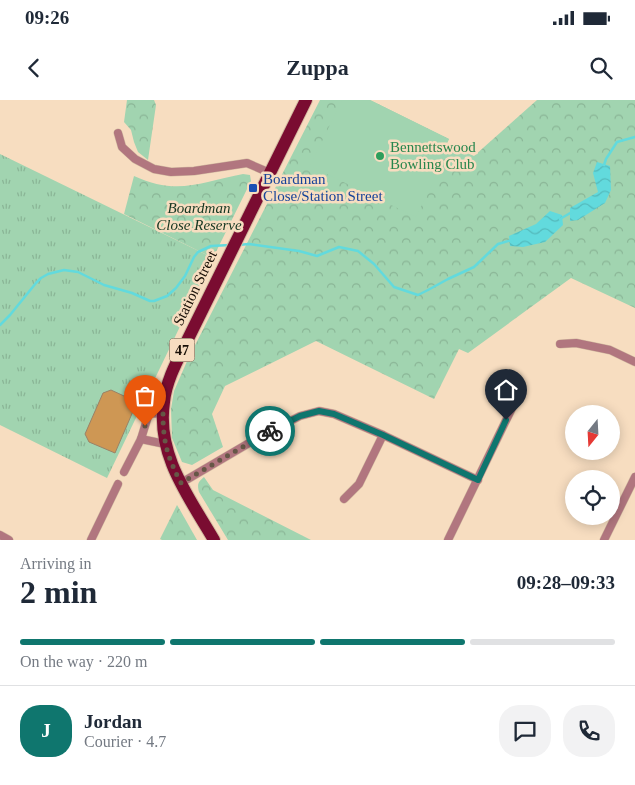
<!DOCTYPE html>
<meta charset="utf-8">
<style>
:root{--surface:#fff;--page:#f2f2f3;--text:#1f2937;--muted:#747a83;--line:#e0e1e3;--accent:#0f766e}
body{margin:0;font-family:"Times New Roman",serif;background:var(--page);color:var(--text);height:100vh;display:flex;flex-direction:column;font-size:19px;white-space:nowrap}
*{box-sizing:border-box;margin:0}
p{font-size:16px;color:var(--muted)}
.icon{flex:none;width:28px;height:28px;fill:none;stroke:currentColor;stroke-width:2;stroke-linecap:round;stroke-linejoin:round}
.map{position:relative;height:440px;overflow:hidden}
.panel{display:flex;flex-direction:column;background:var(--surface);flex:1}
.panel>*{flex:none}
.needle{width:32px;rotate:198deg}
.tools{position:absolute;left:565px;top:305px;display:grid;gap:10px}
.tools a{display:grid;place-items:center;width:55px;height:55px;border-radius:50%;background:var(--surface);box-shadow:0 2px 12px #0003;font-size:25px}
.pin{position:absolute;display:grid;place-items:center;width:42px;height:42px;color:#fff;margin:-51px -21px;border-radius:50% 50% 50% 0;rotate:-45deg;box-shadow:0 0 5px #0007}
.pin .icon{rotate:45deg}
.courier{position:absolute;display:grid;place-items:center;width:50px;height:50px;margin:-25px;border:4px solid #0f766e;border-radius:50%;background:#fff;color:#222;box-shadow:0 1px 6px #0007}
.summary em{font-style:normal;font-weight:800}
.summary div{display:flex;flex-direction:column-reverse}
.summary{display:flex;align-items:center;justify-content:space-between;height:85px;padding:0 20px}
h1{font-size:32px;font-weight:800;line-height:38px}
.bar{display:grid;grid-template-columns:repeat(4,1fr);gap:8px 5px;align-content:center;height:60px;padding:0 20px}
.bar i{height:6px;border-radius:4px;background:var(--line)}
.bar .selected{background:var(--accent)}
.bar p{grid-column:span 4}
.line{display:flex;align-items:center;gap:12px;padding:0 20px;border-top:1px solid var(--line)}
.line div{flex:1}
.round{display:grid;place-items:center;flex:none;width:52px;height:52px;border-radius:20px;background:var(--page)}
.status{display:flex;justify-content:space-between;align-items:center;height:35px;padding:0 25px;background:var(--surface);direction:ltr}
.status svg{height:14px;fill:currentColor}
header{display:flex;justify-content:space-between;align-items:center;height:65px;padding:0 20px;background:var(--surface);font-size:22px;font-weight:800}
.map>svg:first-child{display:block}
.grass{fill:url(#grass-tufts)}
.park{fill:url(#park-crowns)}
.pitch{fill:#a1d4b0}
.water{fill:url(#water-waves)}
.lines{fill:none;stroke-linecap:round;stroke-linejoin:round}
.stream{stroke:#62dadd;stroke-width:2.5}
.building{fill:#ce9754;stroke:#9a8267}
.minor-casing{stroke:#d3bca2;stroke-width:9}
.primary-casing{stroke:#d3bca2;stroke-width:14}
.minor{stroke:#b1767f;stroke-width:8}
.primary{stroke:#7a0c31;stroke-width:12}
.done{stroke:#665747;stroke-width:5;stroke-dasharray:0 9}
.route{stroke:#0f766e;stroke-width:6}
.leisure-dot{fill:#2e9e5b;stroke:#f7ddc0;stroke-width:2}
.transit-dot{fill:#1a4fb4;stroke:#f7ddc0;stroke-width:2}
.labels{text-anchor:middle;stroke-width:5;stroke-linejoin:round;paint-order:stroke}
.shield{fill:#f7ddc0;stroke:#5b4d3e;stroke-width:1}
.shield-label{font-size:14px;font-weight:bold;fill:#180f06}
.leisure-label{font-size:15px;fill:#27864d;stroke:#f7ddc0;text-anchor:start}
.transit-label{font-size:15px;fill:#164399;stroke:#f7ddc0;text-anchor:start}
.park-label{font-size:15px;font-style:italic;fill:#143621;stroke:#f7ddc0}
.street-label{font-size:15px;fill:#180f06;stroke:#f7ddc0}
</style>
<div class="status"><b>09:26</b><svg viewBox="0 0 49 12"><path d="M0 12V9h3v3zM5 12V6h3v6zM10 12V3h3v9zM15 12V0h3v12zM26 1h20v11H26zM47 4h2v5h-2z"/></svg></div>
<header><svg class="icon" aria-label="back" viewBox="0 0 24 24"><path d="M15 5l-7 7 7 7"/></svg>Zuppa<svg class="icon" aria-label="search" viewBox="0 0 24 24"><circle cx="10" cy="10" r="6"/><path d="M15 15l6 6"/></svg></header>
<div class="map">
<svg width="635" height="440" viewBox="0 0 635 440">
<defs>
<pattern id="grass-tufts" width="24" height="20" patternUnits="userSpaceOnUse" patternTransform="scale(1.25)"><rect width="24" height="20" fill="#a1d4b0"/><path d="M3 7l-1-3M5 7V3M7 7l1-3M15 17l-1-3M17 17v-4M19 17l1-3" fill="none" stroke="#8ab596"/></pattern>
<pattern id="park-crowns" width="20" height="18" patternUnits="userSpaceOnUse" patternTransform="scale(1.25)"><rect width="20" height="18" fill="#a1d4b0"/><path d="M2 6a3 3 0 1 1 6 0M12 15a3 3 0 1 1 6 0" fill="none" stroke="#8ab596"/></pattern>
<pattern id="water-waves" width="16" height="10" patternUnits="userSpaceOnUse" patternTransform="scale(1.25)"><rect width="16" height="10" fill="#62dadd"/><path d="M0 5q4-4 8 0t8 0" fill="none" stroke="#54babc"/></pattern>
</defs>
<rect width="100%" height="100%" fill="#f7ddc0"/>
<!-- grass -->
<polygon class="grass" points="0,54 213,158 107,378 0,325"/>
<!-- park -->
<g class="park">
<polygon points="127,0 154,0 156,5 148,60 138,52 134,42 131,30 124,22"/>
<polygon points="320,0 370,0 449,39 447,43 474,56 537,0 635,0 635,208 571,178 468,253 459,249 434,299 316,241 225,286 212,314 223,347 192,365 182,362 172,338 171,309 174,291 188,259"/>
<path d="M243,74L250,75L251,81L213,158L124,114L134,76C177,96 201,82 243,74Z"/>
<path d="M204,377L213,390L311,440H228L199,392C197,384 198,382 204,377Z"/>
<polygon points="177,405 180,410 197,440 162,440 160,439"/>
</g>
<!-- pitch -->
<polygon class="pitch" points="342,0 370,0 449,39 447,43 451,45 416,117 310,66"/>
<!-- water -->
<g class="water">
<polygon points="597,62 610,66 611,90 605,103 578,120 570,121 570,108 598,92 593,73"/>
<polygon points="550,111 562,115 563,125 545,142 523,147 510,146 509,136 536,124"/>
</g>
<g class="lines">
<!-- stream -->
<g class="stream">
<polyline points="604,65 606,59 617,42 635,37"/>
<polyline points="560,119 572,112"/>
<polyline points="238,145 249,144 299,151 317,156 339,147 358,151 374,164 394,187 418,195 428,190 448,179 474,167 498,144 512,140"/>
<polyline points="0,225 10,215 36,183 41,178 48,174 64,170 78,172 104,185 132,193 150,201 154,201 167,196 176,188 185,176 194,157 198,152 211,146 230,145"/>
</g>
</g>
<!-- building -->
<polygon class="building" points="111,290 137,302 115,353 89,342 85,334 103,293"/>
<g class="lines">
<!-- minor casing -->
<g class="minor-casing">
<g id="minor">
<polyline points="118,33 122,47 135,59 154,69 171,72 194,71 247,63 270,73"/>
<polyline points="560,244 576,243 610,250 635,262"/>
<polyline points="141,339 165,344"/>
<polyline points="124,372 141,339 149,313 163,314"/>
<polyline points="181,383 261,336 300,316 319,311 334,314 383,335 478,380"/>
<polyline points="344,399 359,384 383,335"/>
<polyline points="0,435 9,440"/>
<polyline points="91,440 118,384"/>
<polyline points="448,440 513,306"/>
<polyline points="604,440 635,377"/>
</g>
</g>
<!-- primary casing -->
<g class="primary-casing">
<path id="primary" d="M214,440C189,397 156,355 164,302C166,282 176,263 185,245L306,0"/>
</g>
<!-- minor -->
<use href="#minor" class="minor"/>
<!-- primary -->
<use href="#primary" class="primary"/>
</g>
<g class="lines">
<!-- done -->
<path class="done" d="M145,326L150,313L163,314C163,343 168,358 181,383L270,331"/>
<!-- route -->
<polyline class="route" points="270,331 300,316 319,311 334,314 383,335 478,380 506,320"/>
</g>
<!-- markers -->
<circle class="leisure-dot" cx="380" cy="56" r="5"/>
<rect class="transit-dot" x="248" y="83" width="10" height="10" rx="2.5"/>
<g class="labels">
<!-- shield labels -->
<rect class="shield" x="169.5" y="238.5" width="25" height="23" rx="4"/>
<g class="shield-label">
<text x="182" y="255">47</text>
</g>
<!-- leisure labels -->
<g class="leisure-label">
<text x="390" y="52">Bennettswood<tspan x="390" dy="17">Bowling Club</tspan></text>
</g>
<!-- transit labels -->
<g class="transit-label">
<text x="263" y="84">Boardman<tspan x="263" dy="17">Close/Station Street</tspan></text>
</g>
<!-- park labels -->
<g class="park-label">
<text x="199" y="113">Boardman<tspan x="199" dy="17">Close Reserve</tspan></text>
</g>
<!-- street labels -->
<g class="street-label">
<text transform="translate(195 188) rotate(-64)" y="5">Station Street</text>
</g>
</g>
</svg>
<div class="tools">
<a><svg class="needle" viewBox="-14 -14 28 28"><path d="M0-13l5 13h-10z" fill="#e53935"/><path d="M0 13l5-13h-10z" fill="#747a83"/></svg></a>
<a><svg class="icon" aria-label="locate" viewBox="0 0 24 24"><circle cx="12" cy="12" r="6"/><path d="M12 2v4M12 18v4M2 12h4M18 12h4"/></svg></a>
</div>
<div class="pin" style="left:145px;top:326px;background:#ea580c"><svg class="icon" aria-label="bag" viewBox="0 0 24 24"><path d="M5 8h14l-1 12H6zM9 8a3 3 0 0 1 6 0"/></svg></div>
<div class="pin" style="left:506px;top:320px;background:#1f2937"><svg class="icon" aria-label="home" viewBox="0 0 24 24"><path d="M3 11l9-7 9 7M6 9v11h12V9"/></svg></div>
<div class="courier" style="left:270px;top:331px"><svg class="icon" aria-label="bike" viewBox="0 0 24 24"><circle cx="6" cy="16" r="4"/><circle cx="18" cy="16" r="4"/><path d="M6 16l4-8h5l3 8M10 8l3 8H6M13 5h3"/></svg></div>
</div>
<section class="panel">
<div class="summary"><div><h1>2 min</h1><p>Arriving in</p></div><em>09:28–09:33</em></div>
<div class="bar"><i class="selected"></i><i class="selected"></i><i class="selected"></i><i></i><p>On the way · 220 m</p></div>
<div class="line" style="height:90px"><b class="round" style="background:var(--accent);color:#fff">J</b><div><b>Jordan</b><p>Courier · 4.7</p></div><a class="round"><svg class="icon" aria-label="chat" viewBox="0 0 24 24"><path d="M4 5h16v11H9l-5 4z"/></svg></a><a class="round"><svg class="icon" aria-label="phone" viewBox="0 0 24 24"><path d="M5 4h4l2 5-3 2q2 4 5 5l2-3 5 2v4C11 20 4 13 5 4z"/></svg></a></div>
</section>
